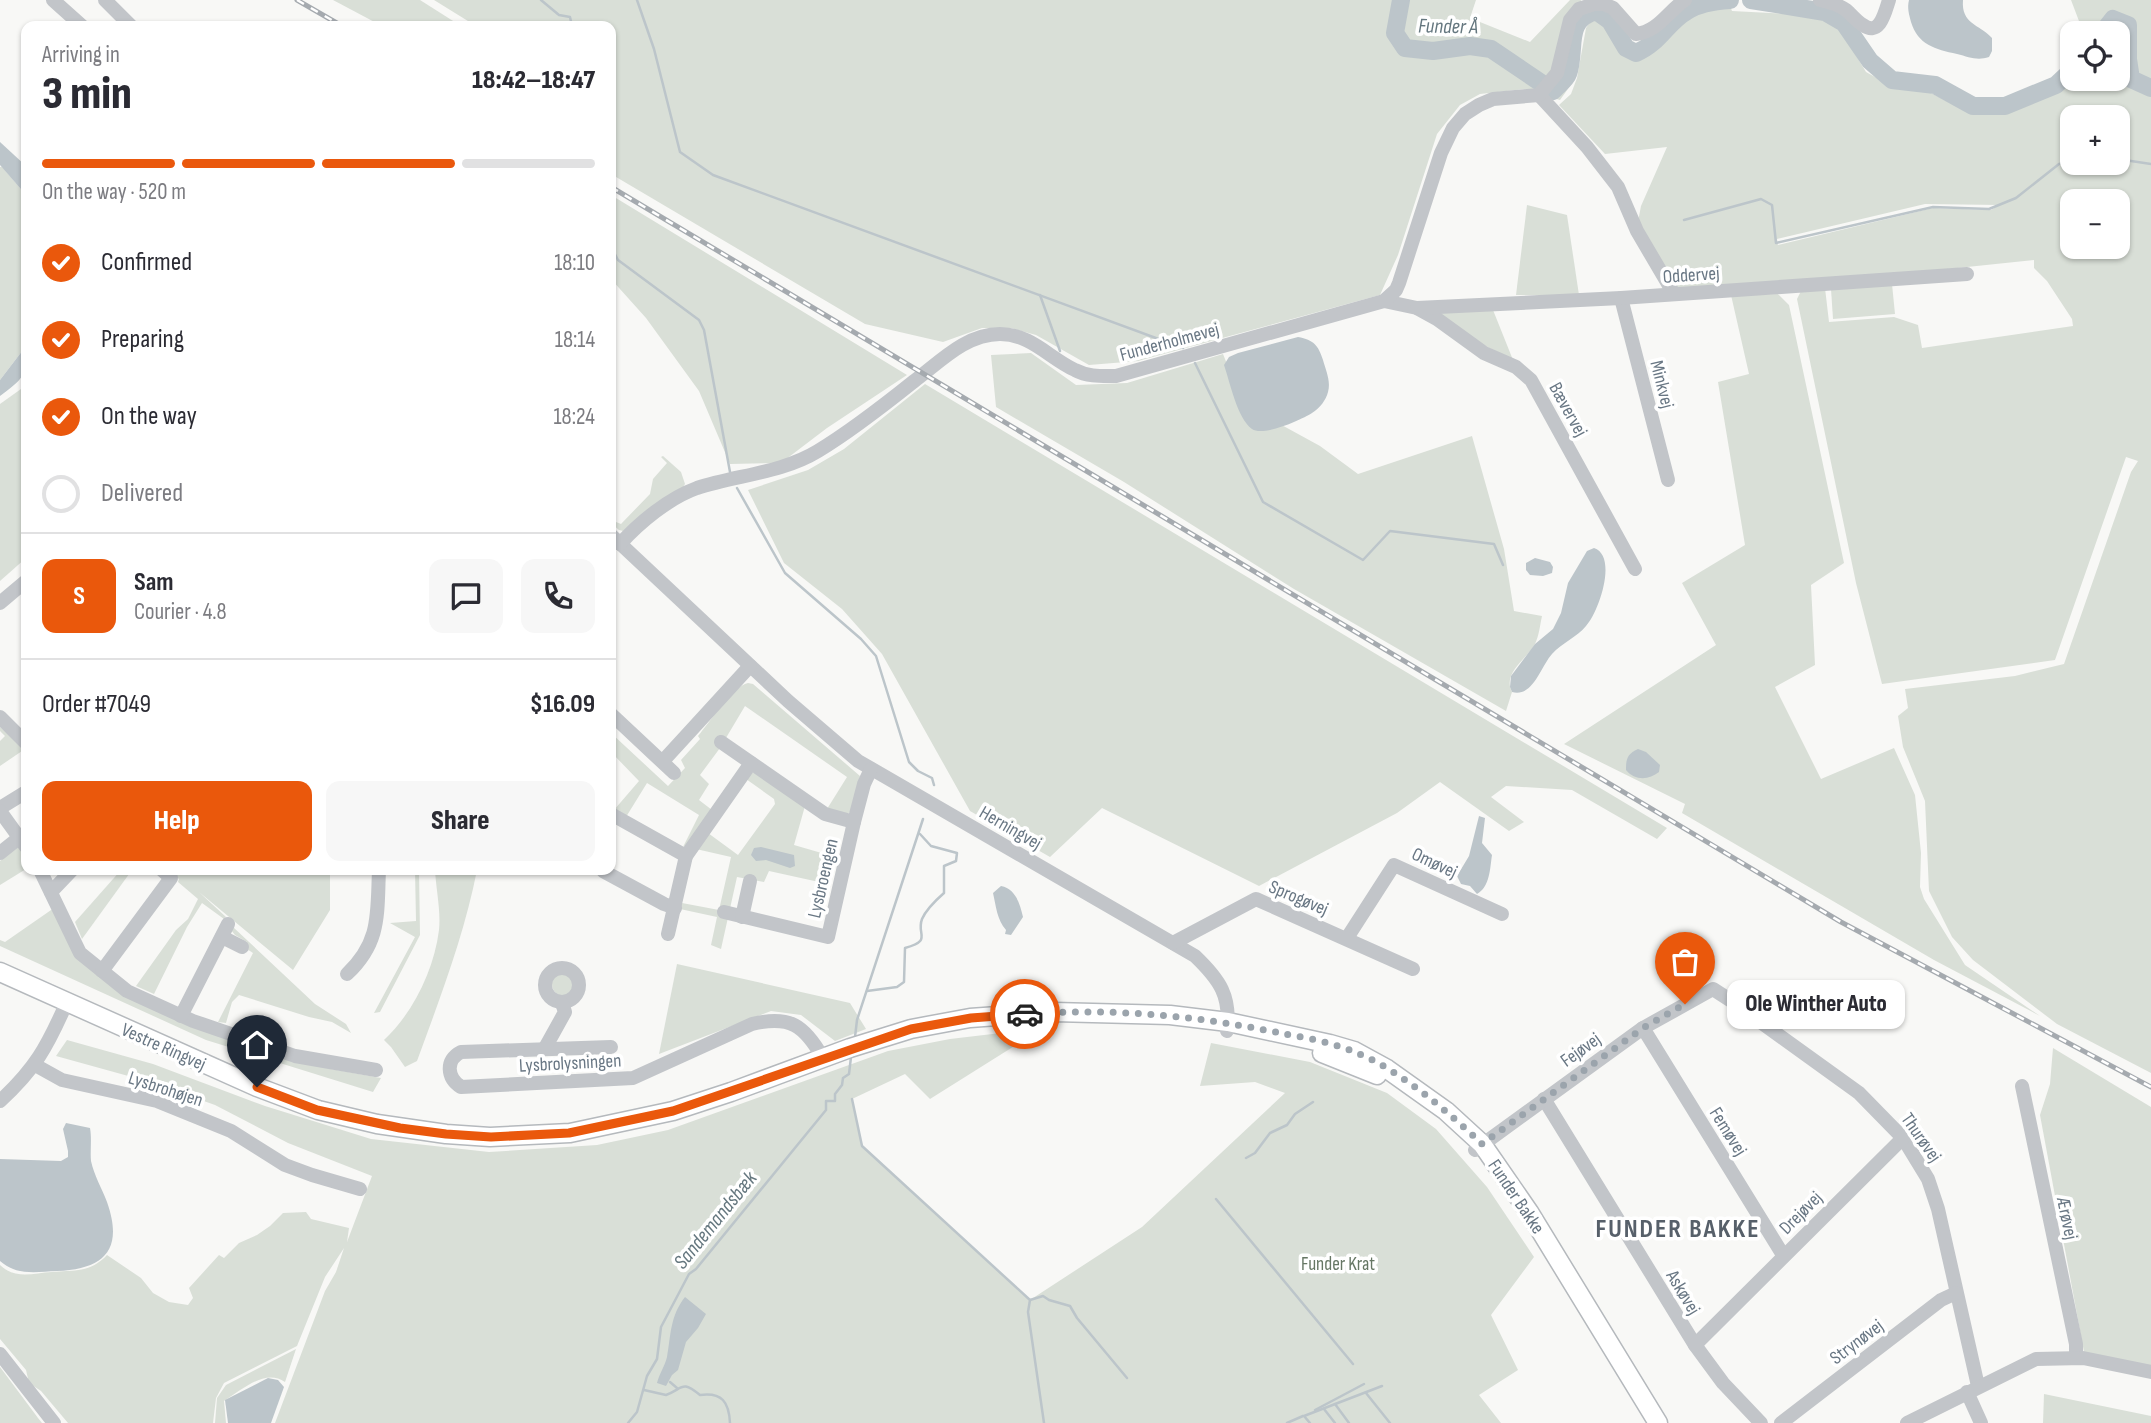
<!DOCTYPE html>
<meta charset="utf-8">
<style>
:root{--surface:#fff;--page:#f7f7f7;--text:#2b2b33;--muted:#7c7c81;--line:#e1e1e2;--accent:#ea580c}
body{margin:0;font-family:"Sofia Sans Condensed",sans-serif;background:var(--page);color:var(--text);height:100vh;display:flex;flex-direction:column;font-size:26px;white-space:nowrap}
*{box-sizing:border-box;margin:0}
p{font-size:23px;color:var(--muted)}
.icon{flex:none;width:38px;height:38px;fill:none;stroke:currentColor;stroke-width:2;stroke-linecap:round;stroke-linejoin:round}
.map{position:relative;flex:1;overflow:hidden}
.drawer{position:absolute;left:21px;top:21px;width:595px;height:854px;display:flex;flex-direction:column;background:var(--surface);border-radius:14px;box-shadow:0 2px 5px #0004}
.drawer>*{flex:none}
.controls{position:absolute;left:2060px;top:21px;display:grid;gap:14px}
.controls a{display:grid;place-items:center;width:70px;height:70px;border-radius:14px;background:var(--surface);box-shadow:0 2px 5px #0004;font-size:35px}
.pin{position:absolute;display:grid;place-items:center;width:60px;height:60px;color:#fff;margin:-72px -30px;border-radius:50% 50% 50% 0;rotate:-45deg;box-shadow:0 0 7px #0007}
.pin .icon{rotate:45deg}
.courier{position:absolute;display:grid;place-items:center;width:70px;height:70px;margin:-35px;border:5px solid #ea580c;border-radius:50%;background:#fff;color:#222;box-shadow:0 2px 9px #0007}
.bubble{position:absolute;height:49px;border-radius:14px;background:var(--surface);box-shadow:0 2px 5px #0004;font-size:23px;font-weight:800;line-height:49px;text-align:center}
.head em{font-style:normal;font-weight:800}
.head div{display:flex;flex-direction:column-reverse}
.head{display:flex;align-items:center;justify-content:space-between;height:119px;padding:0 21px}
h1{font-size:46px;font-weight:800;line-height:52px}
.bar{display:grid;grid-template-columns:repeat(4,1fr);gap:10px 7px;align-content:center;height:84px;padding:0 21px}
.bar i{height:9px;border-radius:5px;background:var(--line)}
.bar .active{background:var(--accent)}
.bar p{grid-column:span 4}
.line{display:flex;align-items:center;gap:18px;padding:0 21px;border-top:2px solid var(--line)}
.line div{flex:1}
.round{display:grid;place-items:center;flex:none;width:74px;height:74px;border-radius:14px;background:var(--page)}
ol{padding:0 21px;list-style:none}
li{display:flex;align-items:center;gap:21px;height:77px}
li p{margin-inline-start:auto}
li .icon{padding:7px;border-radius:50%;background:var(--accent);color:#fff;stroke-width:4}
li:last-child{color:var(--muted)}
li i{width:38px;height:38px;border:4px solid var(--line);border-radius:50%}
.action{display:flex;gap:14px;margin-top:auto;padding:14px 21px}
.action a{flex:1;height:80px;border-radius:14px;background:var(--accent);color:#fff;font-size:28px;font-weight:800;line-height:80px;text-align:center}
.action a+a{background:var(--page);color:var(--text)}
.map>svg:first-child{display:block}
.green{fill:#d9dfd7;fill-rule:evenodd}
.water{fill:#bcc5ca}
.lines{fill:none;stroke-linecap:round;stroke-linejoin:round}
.stream{stroke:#bcc5ca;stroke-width:2.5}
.river{stroke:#bcc5ca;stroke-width:18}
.major-casing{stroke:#b5b9bd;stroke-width:21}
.minor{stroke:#c2c5c9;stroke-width:14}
.major{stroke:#fff;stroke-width:18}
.rail-casing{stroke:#a5aaaf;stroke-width:5}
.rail{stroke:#fff;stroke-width:2.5;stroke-dasharray:8;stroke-linecap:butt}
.done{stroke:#9ba4ac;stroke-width:7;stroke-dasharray:0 12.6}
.route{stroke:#ea580c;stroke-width:9}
.labels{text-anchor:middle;stroke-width:7;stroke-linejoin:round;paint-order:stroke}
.street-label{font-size:19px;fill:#697784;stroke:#fff}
.park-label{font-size:19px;fill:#667764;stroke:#fff}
.water-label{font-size:21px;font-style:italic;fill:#65777f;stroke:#fff}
.district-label{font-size:26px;font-weight:bold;letter-spacing:2px;fill:#57606a;stroke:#fff}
</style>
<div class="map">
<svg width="2151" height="1423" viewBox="0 0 2151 1423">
<rect width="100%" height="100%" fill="#f8f8f6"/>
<!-- green -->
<g class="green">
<polygon points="333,0 420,0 461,26 382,26"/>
<polygon points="434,0 1476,0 1470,18 1530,42 1570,0 1581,0 1575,79 1560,100 1524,89 1480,94 1460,105 1437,134 1398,255 1380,295 1138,361 1089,365 1036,335 1011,328 982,328 943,342 865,324 611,174 611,26 476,26"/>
<path d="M2071,0H2151V87L2134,85L2151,94V1073L2057,1024L1973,960L1952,937L1929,891L1925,801L1903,747L1898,716L1908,708L1905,689L2015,676L2064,664L2131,472L2138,461L2126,457L2055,660L1882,684L1856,583L1797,299L1801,291L1825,288L1829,322L1894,317L1918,325L1922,348L2073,326L2072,319L2047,281L2034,268V260L1814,283L1678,290L1637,227L1641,206L1667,147L1605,154L1559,105L1571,94L1577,78L1586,28L1591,21L1597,19C1614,27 1612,51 1627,56C1656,66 1667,27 1686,15C1696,8 1716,7 1729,3L1732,11L1825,16L1837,24L1866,72L1897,89L1925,90L1960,108L1988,112L2012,108L2078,79H2118V33H2091L2082,29ZM2072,117H2118V163H2072ZM2072,201H2118V247H2072ZM1925,204L1999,205L1991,210L1933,208L1778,245L1777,239Z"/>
<polygon points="0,167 2,167 26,195 26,346 0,380"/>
<polygon points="611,195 907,375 827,428 781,463 730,464 699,391 646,318 611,279"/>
<polygon points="1527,205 1567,215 1579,295 1516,295"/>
<polygon points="1892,284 1895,314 1833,319 1831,289"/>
<polygon points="1778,294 1789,305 1844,563 1811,585 1815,665 1775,687 1821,779 1894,748 1915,795 1921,853 1920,887 1924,899 1965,965 2040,1016 1934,960 1682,813 1685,804 1564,744 1716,645 1682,583 1745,545 1718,382 1749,374 1731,295"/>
<polygon points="1493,310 1513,360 1476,341 1439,313"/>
<path d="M1031,353L1076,385L1127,383L1223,354L1253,429L1278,423L1320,446L1358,474L1472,436L1504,549L1514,611L1542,616C1540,625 1539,636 1535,644C1527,659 1502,673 1512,692L1506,711L1294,589L1124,482L996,407L991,355Z"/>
<polygon points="925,384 1667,828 1657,839 1572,790 1506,786 1491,797 1524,822 1509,831 1440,782 1397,813 1259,886 1102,808 1050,857 970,811 882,654 842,609 784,563 748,490 808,470 844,449"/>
<polygon points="21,389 26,392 26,558 0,581 0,404"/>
<polygon points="663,456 681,472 685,484 681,490 623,531 619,530 611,523 611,520 621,524 650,494 653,479 667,463 661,457"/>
<path d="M748,683L753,684L860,776L852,811L847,814L827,809L847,777L745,706L720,748L700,775L709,784L699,800L712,810L686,845L683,847L699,815L647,783L626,817L614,810L639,781L611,752V733L668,786L685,768L681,760L700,739L698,736C710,722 732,687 748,683Z"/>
<polygon points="0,727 26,750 26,755 22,751 0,766 0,741 5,736 0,731"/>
<polygon points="752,773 756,773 805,806 794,845 825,854 819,882 769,871 764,882 737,877 721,949 711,945 717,917 680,909 682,903 719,910 731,857 696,849 708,833 738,855 775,804 774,799 746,779"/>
<path d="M16,846C26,851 26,858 26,869L0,885V861Z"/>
<polygon points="121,870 132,870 82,939 75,922"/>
<polygon points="168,870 330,870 330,910 293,970 199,892 226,917 224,919 202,903 187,927 154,994 136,986 176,930 188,919 198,899 178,882 179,879"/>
<polygon points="415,870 419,870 420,935 380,1012 374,1013 415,937 390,923 416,921"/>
<path d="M435,870H477C464,936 440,998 417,1061L405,1067L391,1047L384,1040C413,1013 434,970 439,930C441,911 436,889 435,870Z"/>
<polygon points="54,908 76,957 126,995 331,1069 381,1078 373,1092 206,1040 0,946 0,940 5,942"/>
<polygon points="233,927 315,1004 346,1024 351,1033 332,1022 309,1017 239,995 232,1002 226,1023 218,1022 253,953 244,947 247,942 235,935 231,930"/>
<polygon points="677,964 850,1003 866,1029 835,1041 801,1015 771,1011 659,1054"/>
<circle cx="564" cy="984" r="12"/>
<path d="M1043,1028L930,1099L905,1074L852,1099L862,1146L1030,1300L1142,1227L1285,1093L1255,1082L1200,1086L1211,1043L1310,1062L1387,1093L1436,1129L1487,1187L1534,1257L1491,1315L1518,1370L1479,1395L1501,1423H275L325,1291L336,1272L344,1248L325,1277L297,1346L224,1383L216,1398L213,1423H68L41,1391L29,1383L26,1370L0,1339V1265C16,1280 33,1273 52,1272C75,1270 90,1273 107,1255L141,1278L153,1293L169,1302L188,1305L193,1298L189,1288L219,1255L224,1258L239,1243L257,1235L270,1226L283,1213L306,1212L311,1219L349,1228L347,1242L372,1176L288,1143L215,1105L150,1082L56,1056L67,1040L153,1064L265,1106L371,1139L489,1152L597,1145L668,1130L888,1051L950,1039Z"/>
<polygon points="2053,1048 2151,1107 2151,1367 2084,1352 2040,1115 2050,1084"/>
<path d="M296,1349L285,1382C265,1368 242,1390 224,1401L226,1423H215L217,1398L226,1385Z"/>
<polygon points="0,1367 38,1418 42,1423 0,1423"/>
<polygon points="2044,1394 2151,1416 2151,1423 2043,1423"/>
</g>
<!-- water -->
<g class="water">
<path d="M1909,0H1963C1961,24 1979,24 1992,38V51L1989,57C1977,61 1969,57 1957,54C1935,49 1918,45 1911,22C1909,14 1907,8 1909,0Z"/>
<polygon points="0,142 26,166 26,195 0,165"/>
<path d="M1298,337C1314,340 1318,345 1323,360C1326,371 1331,381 1328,392C1326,400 1320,408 1312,413C1301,420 1263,437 1252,429C1237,418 1230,382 1224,365L1229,357L1238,353Z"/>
<path d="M26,346C26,377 25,377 0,396V380Z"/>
<path d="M1594,548C1618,556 1599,612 1586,626C1577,637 1562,643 1552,654C1541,666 1533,698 1512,692L1510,687L1511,676L1535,644L1553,629L1561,613L1568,583L1587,551Z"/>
<polygon points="1535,558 1550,562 1553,567 1552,573 1543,576 1530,575 1526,570 1526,563"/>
<path d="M1638,749L1646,752L1660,765L1659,772C1649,780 1635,781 1626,770C1626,759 1627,754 1638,749Z"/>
<path d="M1479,816L1485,818L1482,843L1492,855C1490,868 1490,887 1477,894L1470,886L1461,884L1457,876L1469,856Z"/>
<polygon points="761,847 794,855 795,866 790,868 766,860 756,861 751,855 754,848"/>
<path d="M1001,886C1016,889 1020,904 1023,917L1011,935L1005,934L1006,930C997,920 996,906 993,893Z"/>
<path d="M66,1123L90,1128C92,1139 90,1151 91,1161C94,1175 102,1189 107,1202C124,1250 104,1269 57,1271C36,1272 17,1276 0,1261V1159L61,1161L68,1157V1151L63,1129Z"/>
<path d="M685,1297L706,1314L698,1328L686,1342L678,1370L672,1375L666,1386L657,1383C659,1374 665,1366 667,1357C671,1335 670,1316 685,1297Z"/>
<polygon points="268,1378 278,1380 284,1387 271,1423 228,1423 225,1400"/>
</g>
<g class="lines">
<!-- stream -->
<g class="stream">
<polyline points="541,0 559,15 570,17 572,26"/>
<polyline points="637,0 654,49 680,152 713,175 1183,348"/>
<polyline points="2118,159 2151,164"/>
<polyline points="1684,220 1761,199 1772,205 1776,243 1933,207 1989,209 2016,198 2059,164 2072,162"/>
<polyline points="611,247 618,260 699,320 704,330 730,472"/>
<polyline points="1040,295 1060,351"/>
<polyline points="1195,363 1263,502 1363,560 1390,531 1494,544 1503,565"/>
<polyline points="737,488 785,573 861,639 876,656 909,762 918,771 932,778 934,785"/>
<path d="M867,991L897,987L904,982L905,948C933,940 916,935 922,919C926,910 936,900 944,893V866L956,861L957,853L931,846L920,834"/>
<polyline points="855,1037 857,1020 923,819"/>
<polyline points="852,1099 862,1146 1030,1300 1028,1312 1044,1423"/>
<polyline points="1246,1158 1255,1153 1270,1133 1287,1125 1295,1114 1313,1102"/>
<polyline points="1216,1199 1353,1364"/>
<polyline points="1030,1300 1043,1296 1049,1300 1070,1306 1077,1318 1127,1378"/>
<polyline points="670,1382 677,1388"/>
<path d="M644,1390L666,1395C684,1388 681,1380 700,1395C722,1392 729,1402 730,1423"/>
<polyline points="1366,1393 1390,1423"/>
<polyline points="1335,1404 1349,1423"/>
<polyline points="1324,1409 1335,1423"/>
<polyline points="1315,1410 1364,1384"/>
<polyline points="628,1423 637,1412 647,1376 657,1359 661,1327 689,1274 696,1269 826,1110 826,1101 835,1101 835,1094 842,1085 843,1078 849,1074 851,1057"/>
<polyline points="1287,1423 1303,1416"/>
<polyline points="1310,1423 1304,1416 1382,1386"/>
</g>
<!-- river -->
<g class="river">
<path d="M1401,0L1395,33L1405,48L1433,51L1470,46L1491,49L1553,91C1557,86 1566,80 1568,74C1577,49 1563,21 1596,11L1610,21L1626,48L1636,53C1661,42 1667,22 1687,11C1699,3 1716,1 1730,0"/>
<polyline points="1751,0 1825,12 1844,23 1870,61 1892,80 1935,85 1973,106 2005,106 2056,85 2072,70"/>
<polyline points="2102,33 2113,19 2128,25 2128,59 2131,79 2151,88"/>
</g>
<!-- major casing -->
<g class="major-casing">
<g id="major">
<polyline points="0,972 257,1087 318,1110 377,1124 446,1134 490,1137 570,1133 673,1111 731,1092 850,1048 911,1029 970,1018 1054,1012 1170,1015 1228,1022 1330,1044 1354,1051 1387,1069 1446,1111 1482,1144 1529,1212 1658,1423"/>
<polyline points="1322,1053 1377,1075"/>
</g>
</g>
<!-- minor -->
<g class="minor">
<polyline points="53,0 82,26"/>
<polyline points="105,0 131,26"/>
<path d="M1820,0C1829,2 1839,5 1846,10C1852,15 1857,22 1863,25C1880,37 1885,12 1889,0"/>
<polyline points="1539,95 1587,147 1618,187 1637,231 1674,294"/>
<polyline points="1621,298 1668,480"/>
<polyline points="1384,301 1417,308 1437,319 1484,353 1516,367 1531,380 1635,569"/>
<polyline points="1417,308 1621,298 1967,274"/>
<path d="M611,535L788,701L858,761L1195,956C1220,980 1231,996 1227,1031"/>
<path d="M620,544C640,522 669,498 697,488C737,475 782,473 818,451C851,431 883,406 913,382C939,363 965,334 1000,334C1031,334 1049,358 1075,370C1088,377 1102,376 1116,376L1384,301L1396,290L1399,283L1441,153L1453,128L1465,114L1479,105L1493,99L1539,95L1557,73L1570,20L1579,9L1594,4H1604L1613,8L1636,34C1658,32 1668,11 1685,0"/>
<polyline points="0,603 26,581"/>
<polyline points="611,714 674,773"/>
<polyline points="0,717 26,743"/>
<polyline points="721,742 825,814 854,822"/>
<polyline points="663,761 750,666"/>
<polyline points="0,808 26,792"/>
<polyline points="0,811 26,847"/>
<polyline points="611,814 686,856"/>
<polyline points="0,853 20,837"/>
<polyline points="40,870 80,953 127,991 193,1021 295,1056 376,1070"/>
<polyline points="603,871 664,904 675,908"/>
<polyline points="51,892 72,870"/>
<polyline points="724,912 828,937 854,822 864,784 871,769"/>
<polyline points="742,917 750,881"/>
<polyline points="668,934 686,856 751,763"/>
<polyline points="222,937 242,947"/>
<polyline points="1347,938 1394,865 1502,914"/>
<polyline points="1173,943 1256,899 1413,969"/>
<circle cx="562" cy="985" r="17"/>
<polyline points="102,971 171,878 162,870"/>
<path d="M347,974C381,942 377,914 379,870"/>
<polyline points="181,1016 228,924"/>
<polyline points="1643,1028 1783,1255"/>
<path d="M611,1047L461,1052C445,1060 447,1078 461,1087L633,1078L752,1024C790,1015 804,1025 823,1058"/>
<polyline points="545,1048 565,1012 562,1003"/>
<polyline points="35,1065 62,1080 157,1101 231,1131 285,1165 312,1175 360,1189"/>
<polyline points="2022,1086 2076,1344 2076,1358"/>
<polyline points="1544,1099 1695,1345 1723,1383 1761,1423"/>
<path d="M0,1101C35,1069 47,1047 66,1004"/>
<polyline points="1475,1150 1643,1028 1713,989 1730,1000 1859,1093 1903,1138 1928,1179 1938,1209 1978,1386"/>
<polyline points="1695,1345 1903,1138"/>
<polyline points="0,1354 54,1423"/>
<polyline points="1967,1392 1981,1423"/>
<polyline points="1781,1423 1941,1300 1956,1293"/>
<polyline points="1907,1423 2036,1359 2083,1358 2151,1372"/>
</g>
<!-- major -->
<use href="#major" class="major"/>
<!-- rail casing -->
<g class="rail-casing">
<g id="rail">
<polyline points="297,0 342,26"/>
<polyline points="611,187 1841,922 2151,1087"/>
</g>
</g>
<!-- rail -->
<use href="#rail" class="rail"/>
</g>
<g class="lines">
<!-- done -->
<path class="done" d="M1025,1014C1108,1008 1192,1015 1275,1032C1300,1037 1328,1041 1352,1051C1398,1068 1447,1111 1482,1144L1643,1028L1685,1004"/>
<!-- route -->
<polyline class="route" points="257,1087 317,1110 400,1128 446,1134 491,1137 569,1133 673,1111 911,1029 971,1018 1025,1014"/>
</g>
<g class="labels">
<!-- street labels -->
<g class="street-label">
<text transform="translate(1691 274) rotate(-4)" y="7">Oddervej</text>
<text transform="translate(1169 341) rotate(-15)" y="7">Funderholmevej</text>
<text transform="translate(1663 384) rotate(76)" y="7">Minkvej</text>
<text transform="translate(1569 409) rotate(61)" y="7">Bævervej</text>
<text transform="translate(1011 827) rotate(30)" y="7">Herningvej</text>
<text transform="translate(1435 862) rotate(25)" y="7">Omøvej</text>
<text transform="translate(822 878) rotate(-77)" y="7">Lysbroengen</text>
<text transform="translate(1299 897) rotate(23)" y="7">Sprogøvej</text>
<text transform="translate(164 1046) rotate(24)" y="7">Vestre Ringvej</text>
<text transform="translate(1580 1049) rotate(-36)" y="7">Fejøvej</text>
<text transform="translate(570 1062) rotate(-3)" y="7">Lysbrolysningen</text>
<text transform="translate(166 1088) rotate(18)" y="7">Lysbrohøjen</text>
<text transform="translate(1729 1131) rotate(58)" y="7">Femøvej</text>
<text transform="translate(1922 1137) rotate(55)" y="7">Thurøvej</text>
<text transform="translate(1517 1196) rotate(56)" y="7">Funder Bakke</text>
<text transform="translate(1800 1212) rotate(-45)" y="7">Drejøvej</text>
<text transform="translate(2068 1218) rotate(78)" y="7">Ærøvej</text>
<text transform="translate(1684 1292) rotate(59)" y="7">Askøvej</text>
<text transform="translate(1856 1341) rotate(-37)" y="7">Strynøvej</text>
</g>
<!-- park labels -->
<g class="park-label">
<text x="1338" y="1270">Funder Krat</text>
</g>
<!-- water labels -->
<g class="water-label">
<text transform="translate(1448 26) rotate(1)" y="7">Funder Å</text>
<text transform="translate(715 1220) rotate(-51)" y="7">Sandemandsbæk</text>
</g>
<!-- district labels -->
<g class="district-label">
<text x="1678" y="1237">FUNDER BAKKE</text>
</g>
</g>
</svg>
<div class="controls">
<a><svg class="icon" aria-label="locate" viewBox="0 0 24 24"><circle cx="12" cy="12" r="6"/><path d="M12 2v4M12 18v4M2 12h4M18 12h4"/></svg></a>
<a>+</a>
<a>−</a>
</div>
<div class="pin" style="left:1685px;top:1004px;background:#ea580c"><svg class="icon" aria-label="bag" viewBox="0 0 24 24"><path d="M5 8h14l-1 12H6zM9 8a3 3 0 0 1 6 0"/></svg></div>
<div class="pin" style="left:257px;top:1087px;background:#1f2937"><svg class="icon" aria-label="home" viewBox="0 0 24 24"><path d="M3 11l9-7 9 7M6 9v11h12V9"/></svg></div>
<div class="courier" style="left:1025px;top:1014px"><svg class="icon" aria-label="car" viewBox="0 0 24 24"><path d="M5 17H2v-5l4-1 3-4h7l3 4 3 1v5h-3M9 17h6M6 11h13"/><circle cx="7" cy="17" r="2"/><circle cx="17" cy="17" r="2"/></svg></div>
<div class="bubble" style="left:1727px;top:980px;width:178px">Ole Winther Auto</div>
<section class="drawer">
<div class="head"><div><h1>3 min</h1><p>Arriving in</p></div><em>18:42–18:47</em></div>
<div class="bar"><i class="active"></i><i class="active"></i><i class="active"></i><i></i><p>On the way · 520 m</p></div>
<ol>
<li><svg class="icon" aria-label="check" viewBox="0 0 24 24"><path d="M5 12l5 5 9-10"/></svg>Confirmed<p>18:10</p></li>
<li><svg class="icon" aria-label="check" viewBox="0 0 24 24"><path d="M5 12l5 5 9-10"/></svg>Preparing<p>18:14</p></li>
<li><svg class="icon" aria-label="check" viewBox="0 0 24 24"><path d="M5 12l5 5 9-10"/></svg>On the way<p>18:24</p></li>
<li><i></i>Delivered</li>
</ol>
<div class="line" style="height:126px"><b class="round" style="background:var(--accent);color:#fff">S</b><div><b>Sam</b><p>Courier · 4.8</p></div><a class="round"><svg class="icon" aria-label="chat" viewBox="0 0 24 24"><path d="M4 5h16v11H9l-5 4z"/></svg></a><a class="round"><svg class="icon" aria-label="phone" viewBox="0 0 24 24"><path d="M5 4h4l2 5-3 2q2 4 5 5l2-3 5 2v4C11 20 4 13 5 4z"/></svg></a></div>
<div class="line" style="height:91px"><div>Order #7049</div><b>$16.09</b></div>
<div class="action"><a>Help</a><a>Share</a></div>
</section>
</div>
